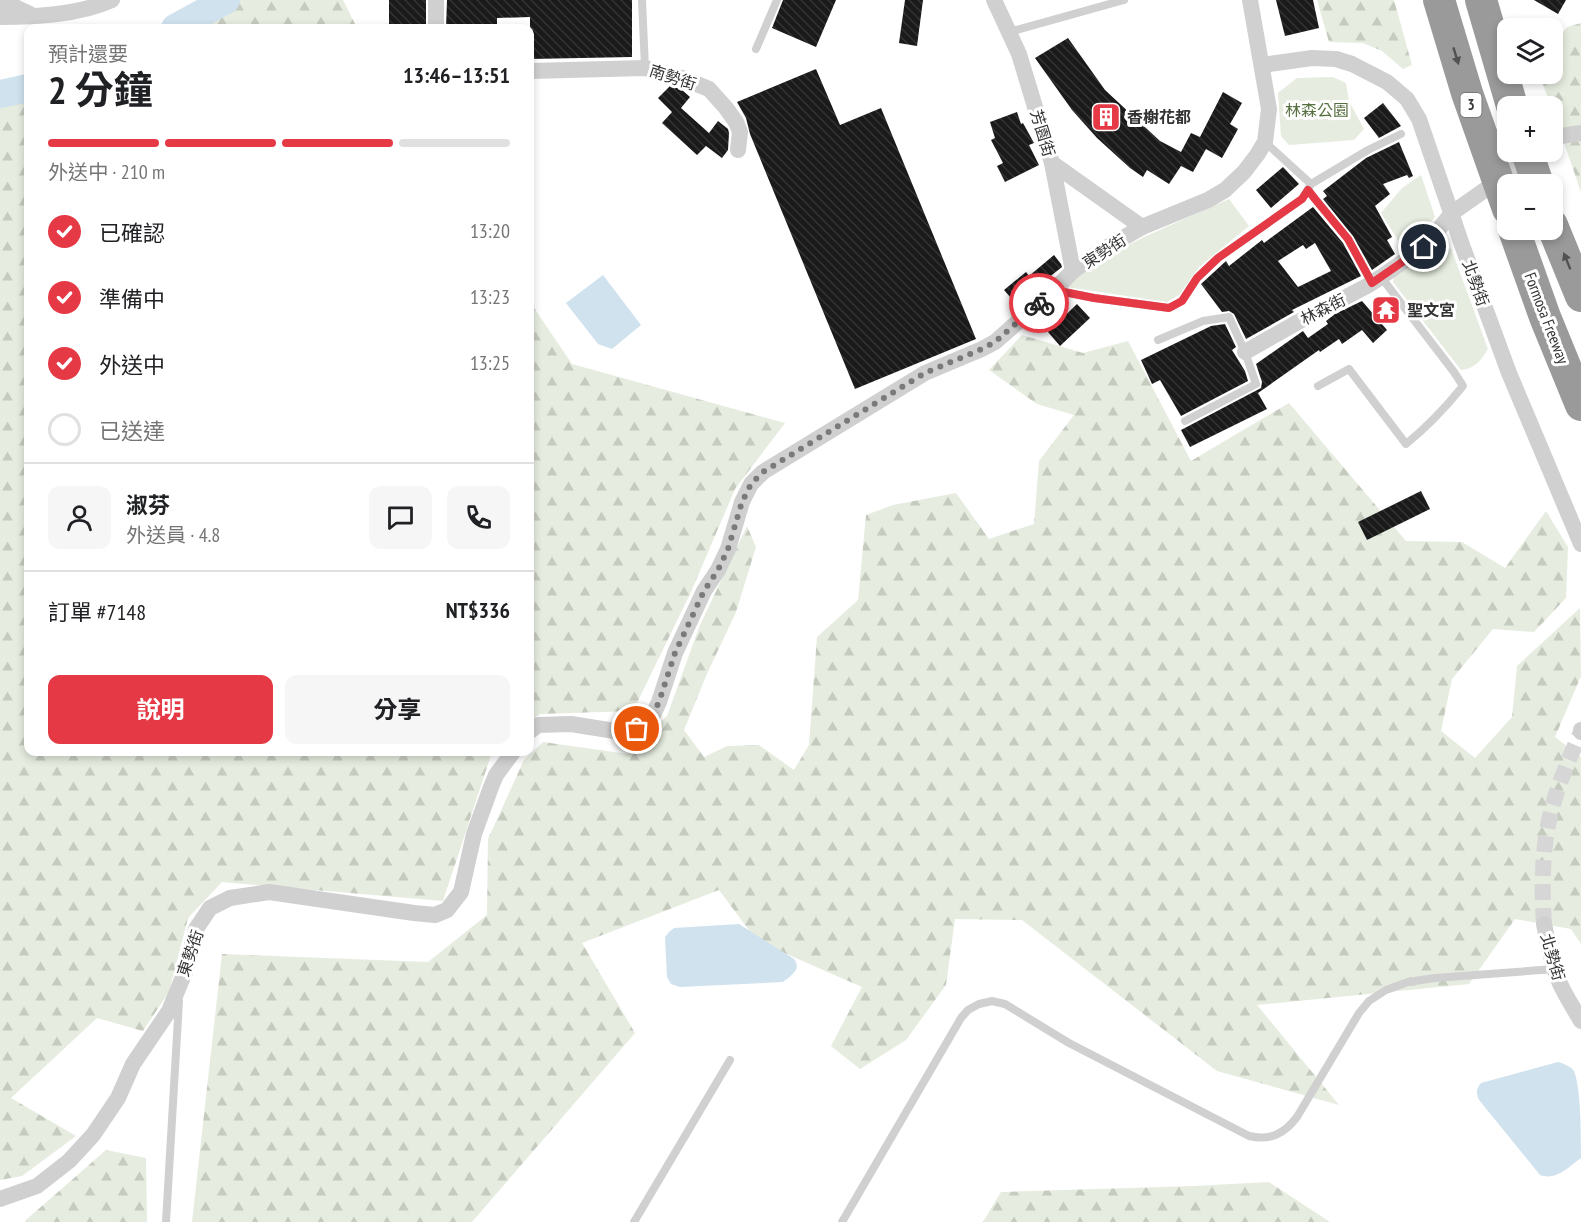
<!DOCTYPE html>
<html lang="zh-TW">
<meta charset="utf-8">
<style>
:root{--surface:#fff;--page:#f6f6f6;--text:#202124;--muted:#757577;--line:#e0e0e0;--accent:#e63946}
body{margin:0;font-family:"PT Sans Narrow","Noto Sans TC",sans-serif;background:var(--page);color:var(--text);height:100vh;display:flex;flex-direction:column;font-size:22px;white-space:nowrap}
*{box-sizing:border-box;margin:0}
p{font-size:20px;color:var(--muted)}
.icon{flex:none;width:33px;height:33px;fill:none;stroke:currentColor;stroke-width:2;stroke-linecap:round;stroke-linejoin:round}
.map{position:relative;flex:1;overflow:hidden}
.sheet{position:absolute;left:24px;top:24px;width:510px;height:732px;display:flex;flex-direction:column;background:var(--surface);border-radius:12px;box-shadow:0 3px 9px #0003}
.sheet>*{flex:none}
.buttons{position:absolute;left:1497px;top:18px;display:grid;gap:12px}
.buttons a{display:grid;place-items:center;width:66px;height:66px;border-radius:12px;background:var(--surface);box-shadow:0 3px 9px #0003;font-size:30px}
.pin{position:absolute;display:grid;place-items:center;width:51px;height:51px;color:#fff;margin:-26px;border:3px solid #fff;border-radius:50%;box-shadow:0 2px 6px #0007}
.courier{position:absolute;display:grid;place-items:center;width:60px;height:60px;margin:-30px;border:4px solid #e63946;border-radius:50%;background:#fff;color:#222;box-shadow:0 2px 8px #0007}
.head em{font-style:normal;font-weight:700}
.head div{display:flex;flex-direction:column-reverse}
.head{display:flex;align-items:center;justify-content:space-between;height:102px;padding:0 24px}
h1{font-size:39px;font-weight:700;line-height:45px}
.bar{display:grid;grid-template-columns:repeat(4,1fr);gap:9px 6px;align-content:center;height:72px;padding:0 24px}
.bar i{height:8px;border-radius:4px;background:var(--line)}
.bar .current{background:var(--accent)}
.bar p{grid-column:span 4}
.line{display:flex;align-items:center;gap:15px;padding:0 24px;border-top:2px solid var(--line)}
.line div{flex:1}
.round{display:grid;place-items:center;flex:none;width:63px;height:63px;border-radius:12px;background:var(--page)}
ol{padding:0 24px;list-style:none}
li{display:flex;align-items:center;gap:18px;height:66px}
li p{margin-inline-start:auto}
li .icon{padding:6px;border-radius:50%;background:var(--accent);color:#fff;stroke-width:4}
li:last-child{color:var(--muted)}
li i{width:33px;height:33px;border:3px solid var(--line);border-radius:50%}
.button{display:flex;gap:12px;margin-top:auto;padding:12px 24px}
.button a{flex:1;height:69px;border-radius:12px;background:var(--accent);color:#fff;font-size:24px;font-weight:700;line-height:69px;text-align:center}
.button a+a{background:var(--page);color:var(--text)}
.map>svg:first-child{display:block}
.forest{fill:url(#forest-firs)}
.green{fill:#e6ecdf}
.water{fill:#cfe2ee}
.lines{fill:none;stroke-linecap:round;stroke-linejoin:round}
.river{stroke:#cfe2ee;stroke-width:28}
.building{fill:url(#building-back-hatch);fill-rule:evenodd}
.minor-tunnel{stroke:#d6d6d6;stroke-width:16;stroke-dasharray:16 8;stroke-linecap:butt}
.service{stroke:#d0d0d0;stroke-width:8}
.minor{stroke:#d0d0d0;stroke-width:16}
.motorway{stroke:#9a9a9a;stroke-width:32}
.oneway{fill:#525252}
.done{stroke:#7a7a7a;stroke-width:6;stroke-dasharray:0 10.8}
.route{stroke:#e63946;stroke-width:8}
.labels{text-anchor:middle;stroke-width:6;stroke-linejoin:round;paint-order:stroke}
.shield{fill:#fff;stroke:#707070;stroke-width:1.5}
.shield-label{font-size:15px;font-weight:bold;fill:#333}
.street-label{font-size:16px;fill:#333;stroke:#fff}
.park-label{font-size:16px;fill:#56703f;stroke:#fff}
.poi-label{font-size:16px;font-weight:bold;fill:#333;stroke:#fff;text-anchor:start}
</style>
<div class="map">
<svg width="1581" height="1222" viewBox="0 0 1581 1222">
<defs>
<pattern id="forest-firs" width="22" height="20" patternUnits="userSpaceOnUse" patternTransform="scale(1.5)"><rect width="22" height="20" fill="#e6ecdf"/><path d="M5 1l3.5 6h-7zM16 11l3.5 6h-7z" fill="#c6cbc0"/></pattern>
<pattern id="building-back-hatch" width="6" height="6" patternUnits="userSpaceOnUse" patternTransform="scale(1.5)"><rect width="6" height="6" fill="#1a1a1a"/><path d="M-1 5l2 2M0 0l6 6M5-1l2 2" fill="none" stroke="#333"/></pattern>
</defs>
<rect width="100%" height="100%" fill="#fff"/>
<!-- forest -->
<g class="forest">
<polygon points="227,0 343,0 357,28 172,28 190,20"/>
<polygon points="1317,0 1394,0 1412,65 1403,69 1382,51 1363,43 1329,42"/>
<polygon points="1581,23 1581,192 1553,111 1552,106 1551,106 1539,74 1552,74 1553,45 1567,27"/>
<polygon points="28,92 28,752 492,752 443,901 222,882 188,918 169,992 143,1031 97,1018 11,1098 76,1136 22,1176 0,1180 0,104"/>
<polygon points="530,302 572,364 785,423 735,489 691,592 633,711 540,714 530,721"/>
<polygon points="1022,335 1083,353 1128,341 1191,461 1289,403 1406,541 1462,542 1505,568 1546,511 1568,547 1566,598 1534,632 1493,629 1452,679 1441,731 1475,758 1512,717 1517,666 1580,608 1581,676 1555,737 1581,757 1581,944 1571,929 1515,919 1469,984 1257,1005 1339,1105 1217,1071 1022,920 955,919 946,985 906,1040 860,1069 831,1046 862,987 757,941 719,890 582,943 635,1033 472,1222 192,1222 222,954 428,962 487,915 488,839 524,760 543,742 628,754 667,716 700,625 747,526 756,547 736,612 706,676 684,730 704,757 727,746 759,745 794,770 809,745 817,637 858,600 866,515 893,505 956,493 989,539 1034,524 1039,461 1074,415 1037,404 989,370"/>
<polygon points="106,1150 146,1158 147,1222 26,1222 26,1220"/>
<polygon points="1269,1182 1330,1222 983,1222 1001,1192 1194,1186"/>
</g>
<!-- green -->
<g class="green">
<polygon points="1333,77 1346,83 1349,101 1364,129 1354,140 1289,145 1281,136 1278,93 1297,78"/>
<polygon points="1421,175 1435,217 1404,250 1381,213 1402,188"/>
<polygon points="1229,199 1249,226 1199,267 1179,295 1167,302 1066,287 1088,266 1144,237"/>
<path d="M1451,248L1488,349C1481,360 1475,369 1461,370L1393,282L1394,275L1425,256L1433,259Z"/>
</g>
<!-- water -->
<g class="water">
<polygon points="603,275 641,325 612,349 598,344 566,303"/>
<path d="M739,924L794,959C802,969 791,976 783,982L680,987L671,984L667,977L665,937L669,932L674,928Z"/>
<path d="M1558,1062C1565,1064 1570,1066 1574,1071C1581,1088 1581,1136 1581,1158C1568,1167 1557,1181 1540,1175L1479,1100C1476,1093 1476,1089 1481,1083Z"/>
</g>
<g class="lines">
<!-- river -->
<g class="river">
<polyline points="175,28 226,0"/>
<polyline points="0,94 28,88"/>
</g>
</g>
<!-- building -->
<g class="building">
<rect x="389" y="0" width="37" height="28"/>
<polygon points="447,0 632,0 632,57 530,59 530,17 497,18 497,28 446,28"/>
<polygon points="783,0 836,0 816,47 772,28"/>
<polygon points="905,0 923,0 917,46 899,43"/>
<polygon points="1276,0 1313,0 1319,28 1285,36"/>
<polygon points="1534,0 1566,0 1558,14"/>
<polygon points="1068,38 1105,90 1160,141 1181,152 1191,133 1200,137 1223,92 1242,103 1230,124 1238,129 1222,158 1206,149 1193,172 1181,166 1169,184 1147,170 1143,177 1130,168 1097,138 1072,110 1035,58"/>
<polygon points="816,69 840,125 881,108 976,339 855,389 750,134 746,118 737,102"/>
<polygon points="670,86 681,89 690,97 681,108 709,133 718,121 728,129 729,133 728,150 722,158 706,146 697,155 662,123 672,112 658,98"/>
<polygon points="1383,103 1401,126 1379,138 1364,118"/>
<polygon points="1017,112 1021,124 1023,123 1034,143 1029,145 1039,165 1005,182 997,166 1003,163 991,140 995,138 990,122"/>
<polygon points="1399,142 1413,176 1409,178 1407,175 1383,184 1390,194 1375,206 1392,237 1387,240 1395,254 1372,270 1353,236 1323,199 1327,196 1323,191 1366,158"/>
<polygon points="1283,167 1299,184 1271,208 1256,190"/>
<path d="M1313,207L1343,243L1361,276L1292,310L1294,312L1246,339L1234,314L1229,311L1222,312L1201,284L1226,261L1229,266L1262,240L1264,243ZM1315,243L1331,271L1298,287L1278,261L1303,245L1306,249Z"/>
<polygon points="1054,255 1061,264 1062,267 1038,286 1040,287 1018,306 1004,290 1026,272 1029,276"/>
<polygon points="1362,301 1387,330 1373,343 1362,330 1342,344 1339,339 1320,352 1319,350 1258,393 1267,409 1190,447 1181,430 1261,388 1262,382 1256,364 1303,331 1308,338 1328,324 1326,321 1335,314"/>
<polygon points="1077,304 1090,318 1060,346 1048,332"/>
<polygon points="1225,324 1236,347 1232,350 1245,371 1248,381 1181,416 1160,380 1152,384 1141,360 1211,326"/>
<polygon points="1421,491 1430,509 1367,540 1358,522"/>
</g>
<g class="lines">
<!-- minor-tunnel -->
<path class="minor-tunnel" d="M1544,924C1542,895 1542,866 1546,837C1551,801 1566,765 1581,732"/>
<!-- service -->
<g class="service">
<polyline points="642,0 645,68"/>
<polyline points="1009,32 1124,0"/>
<polyline points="756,49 777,0"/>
<polyline points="1265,142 1311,184"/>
<polyline points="1308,190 1348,239 1372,283"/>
<polyline points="1055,290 1094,298 1169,308 1182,301 1197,278 1218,258 1302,199 1311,184 1368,150 1401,134"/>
<polyline points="1158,340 1203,321 1229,317 1245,352 1256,384 1185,421"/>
<path d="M1318,386L1349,369L1406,444C1427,427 1446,407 1463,386L1454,372L1381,277"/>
<polyline points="166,1222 179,1001"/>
<polyline points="634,1222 730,1060"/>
<path d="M842,1222L961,1018L968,1010L979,1004L992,1001L1005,1004L1069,1043L1249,1136C1270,1141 1284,1134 1297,1117L1359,1013L1369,1001L1386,990L1408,982L1435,978L1555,969"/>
</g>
<!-- minor -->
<g class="minor">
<polyline points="0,0 30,14"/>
<polyline points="436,0 436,28"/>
<polyline points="994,0 1019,54 1052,163 1142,227"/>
<path d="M0,17C35,17 79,15 112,0"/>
<polyline points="1262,65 1312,58 1336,59 1352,64 1387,82 1407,99 1419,119 1462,245 1509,373 1581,544"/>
<polyline points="530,71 645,68 682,78 709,89 726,108 736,122 740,132 738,150"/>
<polyline points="1552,142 1561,136 1581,133"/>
<polyline points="1052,163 1073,271"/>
<polyline points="1245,352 1298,322 1367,286 1381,277 1424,247 1452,213 1533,156"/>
<polyline points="530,731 538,725 571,724 621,732 637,729 651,719 659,702 675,653 704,591 718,570 728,549 742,502 751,484 763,472 925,373 982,349 995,342 1054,290 1073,271 1101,251 1142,227 1208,200 1225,190 1244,172 1257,155 1265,142 1269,109 1250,0"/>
<polyline points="1581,732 1581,730"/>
<path d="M1544,924C1548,943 1551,962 1558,979C1564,994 1573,1007 1581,1021"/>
<polyline points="0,1199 37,1186 69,1161 93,1135 118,1098 133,1064 169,1011 185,972 196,929 210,908 230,898 269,892 414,913 435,915 447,910 461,892 474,834 491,787 496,775 513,752"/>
</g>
<!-- motorway -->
<g class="motorway">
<polyline points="1439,0 1467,93 1508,209"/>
<polyline points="1481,0 1512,106"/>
<polyline points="1527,152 1538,184"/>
<polyline points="1552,225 1581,296"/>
<polyline points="1514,230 1545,317 1581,405"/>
</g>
</g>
<!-- one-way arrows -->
<defs><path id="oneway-solid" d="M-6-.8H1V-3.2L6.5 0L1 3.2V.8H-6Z" transform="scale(1.5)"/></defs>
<g class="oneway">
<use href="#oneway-solid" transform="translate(1456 56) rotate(73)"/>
<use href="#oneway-solid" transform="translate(1567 261) rotate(-112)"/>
</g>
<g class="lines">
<!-- done -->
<polyline class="done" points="637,729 651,718 659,702 675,653 704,591 718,570 728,549 742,502 751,484 763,472 925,373 982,349 995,342 1039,303"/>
<!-- route -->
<polyline class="route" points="1039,303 1054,290 1094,298 1169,308 1182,301 1197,278 1218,258 1302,199 1308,190 1315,199 1348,239 1372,283 1424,247"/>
</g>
<!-- icons -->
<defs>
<g id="building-square" transform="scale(1.5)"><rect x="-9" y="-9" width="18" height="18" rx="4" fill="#e63946" stroke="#fff"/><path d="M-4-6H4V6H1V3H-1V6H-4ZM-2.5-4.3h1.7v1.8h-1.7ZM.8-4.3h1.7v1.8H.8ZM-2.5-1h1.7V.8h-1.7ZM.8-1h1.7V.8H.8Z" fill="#fff"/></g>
<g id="temple-square" transform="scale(1.5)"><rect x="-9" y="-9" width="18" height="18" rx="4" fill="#e63946" stroke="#fff"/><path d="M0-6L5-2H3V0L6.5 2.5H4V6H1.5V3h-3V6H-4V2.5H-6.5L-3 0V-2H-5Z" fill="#fff"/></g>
</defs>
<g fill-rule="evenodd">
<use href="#building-square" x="1106" y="117"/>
<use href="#temple-square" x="1386" y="310"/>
</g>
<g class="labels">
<!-- shield labels -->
<rect class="shield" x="1460.5" y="93" width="21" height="24" rx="4.5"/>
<g class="shield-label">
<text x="1471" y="110">3</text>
</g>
<!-- street labels -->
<g class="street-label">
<text transform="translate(673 77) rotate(18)" y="6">南勢街</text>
<text transform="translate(1043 133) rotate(73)" y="6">芳園街</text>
<text transform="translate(1104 251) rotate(-33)" y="6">東勢街</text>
<text transform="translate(1476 283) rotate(70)" y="6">北勢街</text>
<text transform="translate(1323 309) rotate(-27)" y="6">林森街</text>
<text transform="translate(1547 318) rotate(69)" y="6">Formosa Freeway</text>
<text transform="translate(190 953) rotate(-71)" y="6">東勢街</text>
<text transform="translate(1553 957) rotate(74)" y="6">北勢街</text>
</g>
<!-- park labels -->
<g class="park-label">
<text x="1317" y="116">林森公園</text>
</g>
<!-- poi labels -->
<g class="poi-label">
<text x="1127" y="123">香榭花都</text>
<text x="1407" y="316">聖文宮</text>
</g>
</g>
</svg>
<div class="buttons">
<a><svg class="icon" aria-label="layers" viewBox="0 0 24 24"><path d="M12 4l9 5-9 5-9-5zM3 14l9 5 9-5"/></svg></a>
<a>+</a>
<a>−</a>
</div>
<div class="pin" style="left:637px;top:729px;background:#ea580c"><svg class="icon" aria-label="bag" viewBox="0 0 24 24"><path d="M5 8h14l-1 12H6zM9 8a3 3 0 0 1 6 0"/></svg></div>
<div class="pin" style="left:1424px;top:247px;background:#1f2937"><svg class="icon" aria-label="home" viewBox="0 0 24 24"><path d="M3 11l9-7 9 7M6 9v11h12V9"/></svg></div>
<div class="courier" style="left:1039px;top:303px"><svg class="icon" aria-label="bike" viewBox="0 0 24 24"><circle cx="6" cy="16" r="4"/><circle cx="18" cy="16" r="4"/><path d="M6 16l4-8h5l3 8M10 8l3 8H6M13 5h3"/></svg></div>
<section class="sheet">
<div class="head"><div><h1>2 分鐘</h1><p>預計還要</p></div><em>13:46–13:51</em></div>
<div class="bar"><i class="current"></i><i class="current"></i><i class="current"></i><i></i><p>外送中 · 210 m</p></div>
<ol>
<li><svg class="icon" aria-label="check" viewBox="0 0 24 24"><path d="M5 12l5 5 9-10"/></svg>已確認<p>13:20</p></li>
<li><svg class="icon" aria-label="check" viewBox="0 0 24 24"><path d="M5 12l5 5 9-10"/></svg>準備中<p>13:23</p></li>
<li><svg class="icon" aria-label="check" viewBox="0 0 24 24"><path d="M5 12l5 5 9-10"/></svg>外送中<p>13:25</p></li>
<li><i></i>已送達</li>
</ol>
<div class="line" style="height:108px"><a class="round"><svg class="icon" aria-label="person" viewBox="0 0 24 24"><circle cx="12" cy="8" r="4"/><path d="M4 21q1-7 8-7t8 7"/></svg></a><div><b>淑芬</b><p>外送員 · 4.8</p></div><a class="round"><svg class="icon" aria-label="chat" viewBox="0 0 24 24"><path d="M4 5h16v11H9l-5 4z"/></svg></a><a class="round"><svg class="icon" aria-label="phone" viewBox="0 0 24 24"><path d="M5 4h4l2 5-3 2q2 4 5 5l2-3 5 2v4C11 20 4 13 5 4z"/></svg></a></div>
<div class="line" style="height:78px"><div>訂單 #7148</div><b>NT$336</b></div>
<div class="button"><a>說明</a><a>分享</a></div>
</section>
</div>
